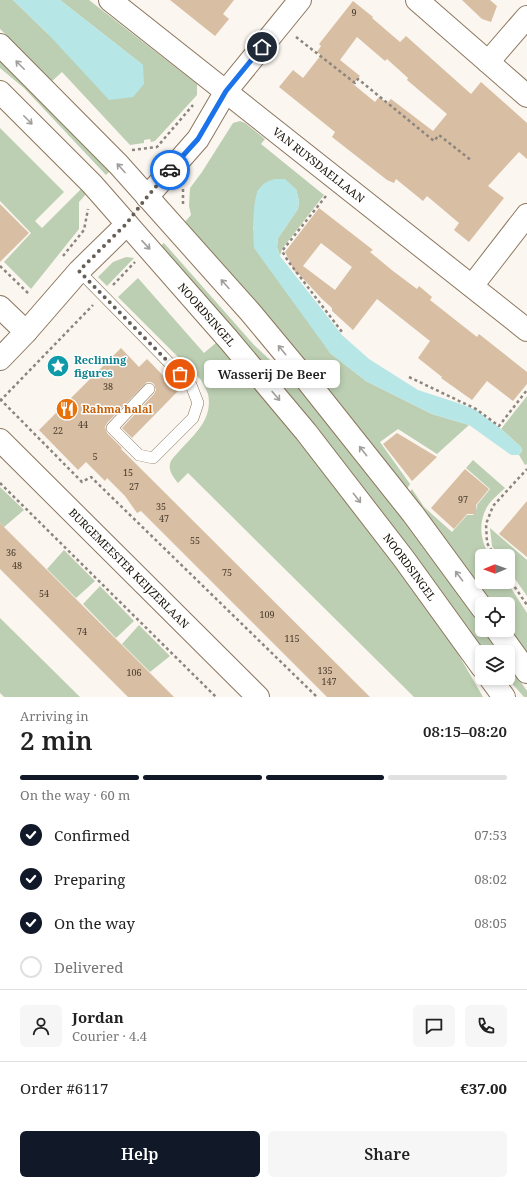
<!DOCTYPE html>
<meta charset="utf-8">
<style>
:root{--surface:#fff;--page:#f6f6f6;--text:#222;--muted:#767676;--line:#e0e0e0;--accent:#111827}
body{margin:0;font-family:"Noto Serif",serif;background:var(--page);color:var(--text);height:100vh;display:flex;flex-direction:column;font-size:15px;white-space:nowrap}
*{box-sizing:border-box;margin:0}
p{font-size:13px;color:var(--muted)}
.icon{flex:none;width:22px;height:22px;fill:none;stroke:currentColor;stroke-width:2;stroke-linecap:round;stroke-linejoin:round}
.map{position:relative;height:697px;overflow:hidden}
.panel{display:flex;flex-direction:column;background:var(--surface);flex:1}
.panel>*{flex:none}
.needle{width:26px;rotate:269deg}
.controls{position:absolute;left:475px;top:549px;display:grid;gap:8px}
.controls a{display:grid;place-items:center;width:40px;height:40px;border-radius:6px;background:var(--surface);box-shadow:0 2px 6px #0003;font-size:20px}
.pin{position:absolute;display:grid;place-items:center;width:34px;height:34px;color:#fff;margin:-17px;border:2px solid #fff;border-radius:50%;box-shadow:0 1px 4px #0007}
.courier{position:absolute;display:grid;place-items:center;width:40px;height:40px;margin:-20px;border:3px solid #1a73e8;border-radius:50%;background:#fff;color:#222;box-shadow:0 1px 5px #0007}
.bubble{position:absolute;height:28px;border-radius:6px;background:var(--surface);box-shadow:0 2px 6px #0003;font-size:13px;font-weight:600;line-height:28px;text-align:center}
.overview em{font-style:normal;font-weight:600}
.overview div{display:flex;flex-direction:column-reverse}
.overview{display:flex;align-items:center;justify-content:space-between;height:68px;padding:0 20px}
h1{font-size:26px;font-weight:600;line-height:30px}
.bar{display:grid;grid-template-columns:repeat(4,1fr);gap:6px 4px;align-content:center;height:48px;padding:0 20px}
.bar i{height:5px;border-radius:3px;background:var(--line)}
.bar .active{background:var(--accent)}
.bar p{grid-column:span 4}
.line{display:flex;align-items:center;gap:10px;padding:0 20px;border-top:1px solid var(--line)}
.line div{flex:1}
.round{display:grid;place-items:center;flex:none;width:42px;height:42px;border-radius:6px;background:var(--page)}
ol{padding:0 20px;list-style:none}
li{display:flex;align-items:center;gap:12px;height:44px}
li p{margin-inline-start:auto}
li .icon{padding:4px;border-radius:50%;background:var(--accent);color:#fff;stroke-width:4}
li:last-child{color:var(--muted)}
li i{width:22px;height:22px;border:2px solid var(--line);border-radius:50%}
.cta{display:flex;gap:8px;margin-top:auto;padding:8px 20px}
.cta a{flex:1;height:46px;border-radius:6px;background:var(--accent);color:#fff;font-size:16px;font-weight:600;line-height:46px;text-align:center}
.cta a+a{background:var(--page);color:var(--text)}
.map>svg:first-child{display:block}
.green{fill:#bccfb2}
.water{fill:#b7e6e6}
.building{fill:#d8bea2;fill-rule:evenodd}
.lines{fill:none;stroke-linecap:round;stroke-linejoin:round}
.lane-casing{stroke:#8c765d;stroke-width:12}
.street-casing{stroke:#8c765d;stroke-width:24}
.secondary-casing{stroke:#8c765d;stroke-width:24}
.path{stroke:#8c857e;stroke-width:2.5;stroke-dasharray:3 3;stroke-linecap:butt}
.lane{stroke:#fff;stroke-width:11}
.street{stroke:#fff;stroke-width:22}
.secondary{stroke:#fff;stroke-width:22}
.oneway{stroke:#a19e9b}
.done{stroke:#665f57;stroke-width:4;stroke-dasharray:0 7.2}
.route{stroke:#1a73e8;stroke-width:5}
.labels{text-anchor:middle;stroke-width:3;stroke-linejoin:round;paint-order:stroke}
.number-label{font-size:9px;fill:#46392c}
.street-label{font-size:11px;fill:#150d04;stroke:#fff}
.culture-label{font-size:11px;font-weight:bold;fill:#0d838f;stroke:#fff;text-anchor:start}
.food-label{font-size:11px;font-weight:bold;fill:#c56008;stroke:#fff;text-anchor:start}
</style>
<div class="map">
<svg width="527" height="697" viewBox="0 0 527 697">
<rect width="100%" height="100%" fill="#fbf6f0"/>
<!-- green -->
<g class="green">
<polygon points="0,0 13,0 48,34 143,65 60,0 89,0 197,84 197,95 155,141 151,142 150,139 144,140 144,143 130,145 62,72 52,81 0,29"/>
<polygon points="0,59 110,171 106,175 24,88 0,68"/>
<polygon points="240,121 245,123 265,139 261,144 324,195 282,249 280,256 277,247 278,238 298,209 299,201 296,189 258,190 253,229 330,353 366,381 432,414 469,425 437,454 398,429 380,442 410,484 407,489 340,404 263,312 184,223 191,215 189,206 190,188 202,172 233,123"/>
<polygon points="0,128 64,192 35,221 42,228 81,189 86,194 79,202 79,229 31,289 4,262 31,233 0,201"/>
<path d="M164,243L254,345L296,384L427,550L482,626V630H485L500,652H484L480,648C458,617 438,586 416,556C335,449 249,346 160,246Z"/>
<polygon points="126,257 134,258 107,286 98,277 113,262"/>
<path d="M138,278L204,353L217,342L297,438L367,528L453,645L483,697H414L188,473L178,483C173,477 167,469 171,461C173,457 178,453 181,449C196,433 213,418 208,394C206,389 203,384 201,380L118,297Z"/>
<polygon points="527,396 527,464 525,465 519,455 522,451 521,447 501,429"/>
<path d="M473,460L505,488C499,494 491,500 487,507C478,523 480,541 490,556H482V582H507L527,613V659L508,630V604H488L409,493L412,489L424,507L452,532L467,515H473L476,511L477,505L490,489L466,468Z"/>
<polygon points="0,487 24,510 4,527 0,523"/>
<polygon points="490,528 527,560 527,596 508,569 508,556 499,556 492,546"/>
<polygon points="64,550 95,581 76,598 47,569"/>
<polygon points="100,586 134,621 116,638 83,604"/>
<polygon points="0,618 80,697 4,697 0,693"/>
<polygon points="139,625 170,656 150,672 122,644"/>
<polygon points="508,664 527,691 527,697 524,697 507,678 508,678"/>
</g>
<!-- water -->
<g class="water">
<polygon points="13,0 60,0 143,65 144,84 133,97 109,100 48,34"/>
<path d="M275,179H285L296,189L299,201L298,209L278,238L277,247L280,256L342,335L369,359L418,390L461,404L476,410L501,429L521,447L522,451L519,455H511L469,425L432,414L366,381L330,353L254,248C253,235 252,199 259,189C263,183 268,181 275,179Z"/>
</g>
<!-- building -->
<g class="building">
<polygon points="170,0 234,0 223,14 229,19 215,36"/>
<polygon points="462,0 490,0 497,6 491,22 482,19"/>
<path d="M353,1L373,17L372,18L400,42L406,36L471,94L481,82L527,123V159L519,152L488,186L504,198L469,242L454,230L459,223L427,196L423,201L396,179L394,183L387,180L332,137L335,132L279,87L293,70L303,78L321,55L317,52L321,46L319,44ZM357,37L385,61L387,59L408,78L407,80L447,114L433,131L391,99L387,103L379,97L375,102L353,84L360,76L340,60Z"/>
<polygon points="0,204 29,233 0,262"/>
<path d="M319,208L373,250L370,252L393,271L417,289L419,286L432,297L430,300L477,337L479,334L527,372V384L513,401L487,381L472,400L441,378L442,377L418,358L430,341L377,299L353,330L332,311V308L322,299L297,272L296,274L285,252ZM321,243L352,267L335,290L303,266Z"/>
<polygon points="121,348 139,367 147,359 178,391 132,438 122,428 154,394 156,390 154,384 151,382 147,382 107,423 105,427 107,433 122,448 121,449 370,697 327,697 141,511 137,513 125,496 107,478 105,481 86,462 78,470 39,430"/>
<polygon points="397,433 437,457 412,481 383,444"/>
<polygon points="465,469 489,489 476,505 476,514 467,514 454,529 431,508"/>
<polygon points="527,501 527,557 499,534"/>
<polygon points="0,523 174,697 128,697 0,569"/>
</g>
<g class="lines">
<!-- lane casing -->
<g class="lane-casing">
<polyline id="lane" points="79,271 191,385 198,403 193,418 153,458 139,455 112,428 149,389"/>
</g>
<!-- street casing -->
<g class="street-casing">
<g id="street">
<path id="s1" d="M110,0L527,330"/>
<polyline points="417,0 527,96"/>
<polyline points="488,62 527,17"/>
<polyline points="147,197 198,139 226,91 300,0"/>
<polyline points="472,286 527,215"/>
<polyline points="0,307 26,332"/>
<polyline points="0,359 26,332 79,271 127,224"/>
<path id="s2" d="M0,440L258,697"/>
</g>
</g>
<!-- secondary casing -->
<g class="secondary-casing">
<g id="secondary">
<polyline points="0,45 119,165 251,313 305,378 413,514 482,608"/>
<path id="s3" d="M0,92L92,184L228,339L306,432L404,559L482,667"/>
<polyline points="497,630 527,672"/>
<polyline points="490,678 504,697"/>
</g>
</g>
<!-- path -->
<g class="path">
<polyline points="296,37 355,83 358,79 434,141 439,135 472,161"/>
<polyline points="132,150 157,147 193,105"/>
<polyline points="183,189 183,206"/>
<polyline points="326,196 282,251 288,261 342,332"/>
<polyline points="63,256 84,230 88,209"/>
<polyline points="0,266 30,295"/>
<polyline points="113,285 135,262"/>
<polyline points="409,377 476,409 499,426 527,390"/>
<polyline points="0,399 82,482 91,477 317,697"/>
<polyline points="0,401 93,305"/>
<polyline points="0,483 216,697"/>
<polyline points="495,556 487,543 486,524 493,506 527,469"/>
<polyline points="508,577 527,605"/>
</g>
<!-- lane -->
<use href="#lane" class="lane"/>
<!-- street -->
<use href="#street" class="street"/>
<!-- secondary -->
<use href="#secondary" class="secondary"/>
</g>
<!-- one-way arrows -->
<defs><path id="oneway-shaft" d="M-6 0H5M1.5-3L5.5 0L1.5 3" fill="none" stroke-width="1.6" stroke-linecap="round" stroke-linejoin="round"/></defs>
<g class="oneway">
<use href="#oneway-shaft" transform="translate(20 65) rotate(-135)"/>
<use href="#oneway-shaft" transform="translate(28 120) rotate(45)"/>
<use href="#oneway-shaft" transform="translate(121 168) rotate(-132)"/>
<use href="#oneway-shaft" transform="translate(146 245) rotate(47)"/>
<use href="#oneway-shaft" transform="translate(225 284) rotate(-132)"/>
<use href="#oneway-shaft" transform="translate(282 350) rotate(-129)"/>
<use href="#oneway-shaft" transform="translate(276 396) rotate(50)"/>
<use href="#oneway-shaft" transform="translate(363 451) rotate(-128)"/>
<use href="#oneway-shaft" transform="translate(357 498) rotate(52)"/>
<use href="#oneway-shaft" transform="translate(459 576) rotate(-127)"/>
</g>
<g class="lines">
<!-- done -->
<polyline class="done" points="170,170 147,197 126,224 79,271 180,374"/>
<!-- route -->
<polyline class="route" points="170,170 198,139 226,91 262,47"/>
</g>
<!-- icons -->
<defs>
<g id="sight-disc" transform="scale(1.15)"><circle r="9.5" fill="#0f9aa8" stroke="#fff"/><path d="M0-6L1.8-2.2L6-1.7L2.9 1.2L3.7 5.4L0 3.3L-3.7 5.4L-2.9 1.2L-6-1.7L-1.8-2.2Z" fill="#fff"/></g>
<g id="restaurant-disc" transform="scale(1.15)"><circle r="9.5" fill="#e8710a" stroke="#fff"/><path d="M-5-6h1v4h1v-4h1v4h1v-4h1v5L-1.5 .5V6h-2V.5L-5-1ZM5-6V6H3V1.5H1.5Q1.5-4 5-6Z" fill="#fff"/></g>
</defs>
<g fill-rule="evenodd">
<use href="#sight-disc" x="58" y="366"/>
<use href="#restaurant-disc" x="67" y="409"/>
</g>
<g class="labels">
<!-- number labels -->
<g class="number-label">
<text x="354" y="16">9</text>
<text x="108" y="390">38</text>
<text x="83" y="428">44</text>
<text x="58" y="434">22</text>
<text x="95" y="460">5</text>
<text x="128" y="476">15</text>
<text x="134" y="490">27</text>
<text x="463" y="503">97</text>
<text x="161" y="510">35</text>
<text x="164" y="522">47</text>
<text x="195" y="544">55</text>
<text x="11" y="556">36</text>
<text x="17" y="569">48</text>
<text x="227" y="576">75</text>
<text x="44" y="597">54</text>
<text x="267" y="618">109</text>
<text x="82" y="635">74</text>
<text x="292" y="642">115</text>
<text x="325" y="674">135</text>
<text x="134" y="676">106</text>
<text x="329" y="685">147</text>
</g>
<!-- street labels -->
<g class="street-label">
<text dy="4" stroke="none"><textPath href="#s1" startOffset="266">VAN RUYSDAELLAAN</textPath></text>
<text dy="4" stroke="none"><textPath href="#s3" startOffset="304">NOORDSINGEL</textPath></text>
<text dy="4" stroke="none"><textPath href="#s3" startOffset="628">NOORDSINGEL</textPath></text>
<text dy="4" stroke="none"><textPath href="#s2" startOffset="182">BURGEMEESTER KEIJZERLAAN</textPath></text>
</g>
<!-- culture labels -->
<g class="culture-label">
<text x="74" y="364">Reclining<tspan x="74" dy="13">figures</tspan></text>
</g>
<!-- food labels -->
<g class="food-label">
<text x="82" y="413">Rahma halal</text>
</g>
</g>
</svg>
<div class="controls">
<a><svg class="needle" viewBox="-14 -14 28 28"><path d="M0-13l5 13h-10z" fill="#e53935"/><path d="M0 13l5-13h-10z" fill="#767676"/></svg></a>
<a><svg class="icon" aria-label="locate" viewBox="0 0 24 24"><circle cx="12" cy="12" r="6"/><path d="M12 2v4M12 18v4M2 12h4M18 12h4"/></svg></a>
<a><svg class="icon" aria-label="layers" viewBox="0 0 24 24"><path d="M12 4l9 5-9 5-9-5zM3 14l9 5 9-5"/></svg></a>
</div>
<div class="pin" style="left:180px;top:374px;background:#ea580c"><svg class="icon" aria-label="bag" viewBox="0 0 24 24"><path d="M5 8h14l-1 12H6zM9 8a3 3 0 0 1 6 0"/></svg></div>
<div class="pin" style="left:262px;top:47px;background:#1f2937"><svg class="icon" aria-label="home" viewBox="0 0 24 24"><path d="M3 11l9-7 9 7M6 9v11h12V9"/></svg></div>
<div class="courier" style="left:170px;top:170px"><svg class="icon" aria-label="car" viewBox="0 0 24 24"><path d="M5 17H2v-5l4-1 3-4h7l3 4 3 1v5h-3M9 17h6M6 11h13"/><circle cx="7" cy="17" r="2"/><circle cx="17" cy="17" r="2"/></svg></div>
<div class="bubble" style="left:204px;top:360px;width:136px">Wasserij De Beer</div>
</div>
<section class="panel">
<div class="overview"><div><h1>2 min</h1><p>Arriving in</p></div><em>08:15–08:20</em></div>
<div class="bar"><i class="active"></i><i class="active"></i><i class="active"></i><i></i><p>On the way · 60 m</p></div>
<ol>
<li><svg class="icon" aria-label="check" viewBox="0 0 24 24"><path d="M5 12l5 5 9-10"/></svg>Confirmed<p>07:53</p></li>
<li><svg class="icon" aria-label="check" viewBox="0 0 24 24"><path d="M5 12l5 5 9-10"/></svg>Preparing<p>08:02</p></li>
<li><svg class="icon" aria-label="check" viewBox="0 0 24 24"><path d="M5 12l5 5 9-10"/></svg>On the way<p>08:05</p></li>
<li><i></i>Delivered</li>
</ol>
<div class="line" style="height:72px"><a class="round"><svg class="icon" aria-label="person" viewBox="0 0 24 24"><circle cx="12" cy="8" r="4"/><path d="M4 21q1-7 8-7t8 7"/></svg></a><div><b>Jordan</b><p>Courier · 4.4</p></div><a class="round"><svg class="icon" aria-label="chat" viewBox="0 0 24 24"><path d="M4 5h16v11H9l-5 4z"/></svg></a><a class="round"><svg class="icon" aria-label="phone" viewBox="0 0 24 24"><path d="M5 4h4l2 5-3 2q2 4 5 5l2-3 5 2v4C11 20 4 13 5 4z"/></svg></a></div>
<div class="line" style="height:52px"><div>Order #6117</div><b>€37.00</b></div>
<div class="cta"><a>Help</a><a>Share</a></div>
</section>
